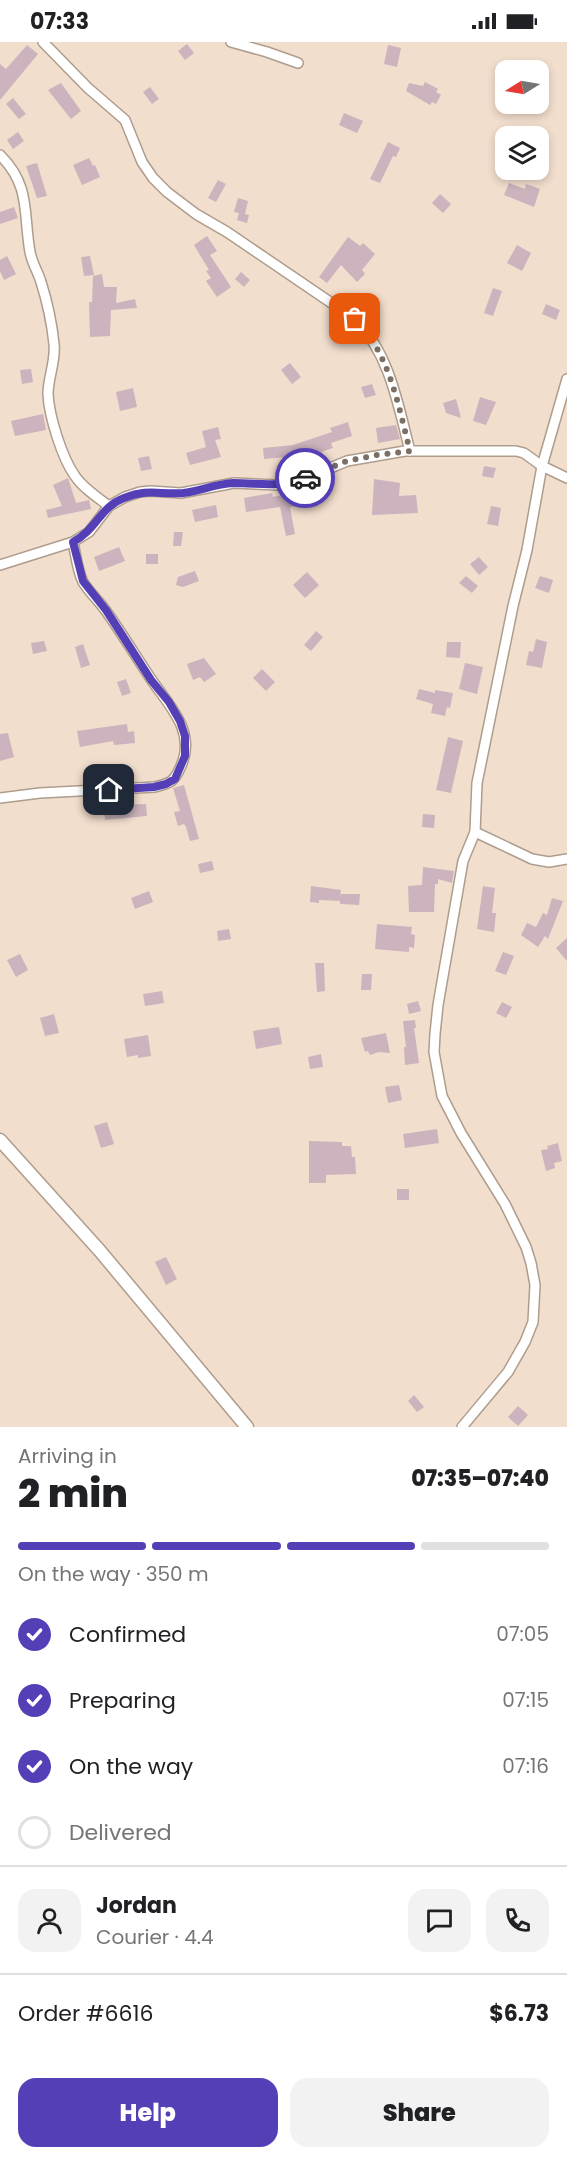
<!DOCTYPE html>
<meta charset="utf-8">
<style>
:root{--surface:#fff;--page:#f2f2f2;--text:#202124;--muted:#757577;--line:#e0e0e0;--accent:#553fb6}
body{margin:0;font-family:Poppins,sans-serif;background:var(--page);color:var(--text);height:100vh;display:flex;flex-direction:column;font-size:22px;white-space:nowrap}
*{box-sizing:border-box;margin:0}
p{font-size:20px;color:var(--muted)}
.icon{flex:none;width:33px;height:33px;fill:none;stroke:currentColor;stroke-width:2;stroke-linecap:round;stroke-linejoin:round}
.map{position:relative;height:1385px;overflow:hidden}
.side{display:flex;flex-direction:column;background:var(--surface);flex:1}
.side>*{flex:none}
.needle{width:39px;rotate:259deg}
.controls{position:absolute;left:495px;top:18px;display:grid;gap:12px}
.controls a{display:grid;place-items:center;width:54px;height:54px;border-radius:12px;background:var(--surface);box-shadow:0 3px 9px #0003;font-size:30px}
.pin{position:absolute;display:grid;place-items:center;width:51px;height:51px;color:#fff;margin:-26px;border-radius:12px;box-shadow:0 3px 9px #0006}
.courier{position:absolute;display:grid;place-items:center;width:60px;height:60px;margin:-30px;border:4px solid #553fb6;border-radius:50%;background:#fff;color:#222;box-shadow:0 2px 8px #0007}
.headline em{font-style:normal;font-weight:800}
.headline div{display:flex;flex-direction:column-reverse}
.headline{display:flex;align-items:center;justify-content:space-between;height:102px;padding:0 18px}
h1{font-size:39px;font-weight:800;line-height:45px}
.bar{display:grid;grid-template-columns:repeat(4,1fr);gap:9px 6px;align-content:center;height:72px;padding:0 18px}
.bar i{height:8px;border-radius:4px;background:var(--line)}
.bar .selected{background:var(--accent)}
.bar p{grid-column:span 4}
.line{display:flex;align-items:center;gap:15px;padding:0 18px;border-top:2px solid var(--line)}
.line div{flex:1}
.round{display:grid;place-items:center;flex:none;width:63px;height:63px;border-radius:18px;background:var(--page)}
ol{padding:0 18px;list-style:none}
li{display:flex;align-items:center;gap:18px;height:66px}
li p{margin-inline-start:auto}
li .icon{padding:6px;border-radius:50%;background:var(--accent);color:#fff;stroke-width:4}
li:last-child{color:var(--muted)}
li i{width:33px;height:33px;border:3px solid var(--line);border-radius:50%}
.cta{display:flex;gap:12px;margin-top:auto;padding:12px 18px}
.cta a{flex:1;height:69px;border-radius:18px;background:var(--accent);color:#fff;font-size:24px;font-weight:800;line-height:69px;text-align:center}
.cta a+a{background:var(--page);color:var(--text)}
.status{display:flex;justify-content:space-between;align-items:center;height:42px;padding:0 30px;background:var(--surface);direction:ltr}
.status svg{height:16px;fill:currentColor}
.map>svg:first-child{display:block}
.building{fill:#ccb3bd}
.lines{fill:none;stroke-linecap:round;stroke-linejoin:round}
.minor-casing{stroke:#ae9c8c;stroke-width:12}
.tertiary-casing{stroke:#ae9c8c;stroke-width:15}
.minor{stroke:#fff;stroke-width:9}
.tertiary{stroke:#fff;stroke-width:12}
.done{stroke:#7c7066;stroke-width:6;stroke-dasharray:0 10.8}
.route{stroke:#553fb6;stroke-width:8}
</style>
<div class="status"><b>07:33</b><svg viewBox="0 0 49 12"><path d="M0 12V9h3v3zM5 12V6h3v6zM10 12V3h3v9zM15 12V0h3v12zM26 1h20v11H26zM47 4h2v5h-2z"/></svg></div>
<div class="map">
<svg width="567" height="1385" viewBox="0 0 567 1385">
<rect width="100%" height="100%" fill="#f2decd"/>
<!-- building -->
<g class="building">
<polygon points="187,2 194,11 185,18 178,9"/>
<polygon points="27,3 38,12 0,58 0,22 6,27"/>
<polygon points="388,3 401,6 397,25 384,22"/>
<polygon points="425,40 438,47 436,50 441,53 436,62 432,60 430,63 406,49 409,41 423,44"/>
<polygon points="61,41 81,69 71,77 48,48"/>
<polygon points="150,45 159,57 152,62 143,50"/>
<polygon points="13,56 26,72 19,77 6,62"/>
<polygon points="344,71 363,79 357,91 339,83"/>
<polygon points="18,90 24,99 13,107 7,98"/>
<polygon points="388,100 400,106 396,115 393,114 380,141 370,137"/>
<polygon points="89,116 93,124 95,123 100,135 82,143 73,123"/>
<polygon points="37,121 47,154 37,156 26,124"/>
<polygon points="218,138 226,142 216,160 208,156"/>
<polygon points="509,141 525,147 526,142 540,147 534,165 504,153"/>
<polygon points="440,152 451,162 443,171 432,161"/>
<polygon points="238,156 248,159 245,172 249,173 247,181 237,178 239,171 234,170"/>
<polygon points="14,165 18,176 0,182 0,170"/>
<polygon points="207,194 217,209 210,213 231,245 217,255 206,239 211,236 206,229 209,228 194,203"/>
<polygon points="348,195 360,204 363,201 375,212 362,228 365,232 357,240 341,223 327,241 319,235"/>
<polygon points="517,203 531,211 522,229 507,221"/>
<polygon points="7,214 16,232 4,238 0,229 0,218"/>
<polygon points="90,214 94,233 84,234 81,215"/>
<polygon points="241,230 250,238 244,245 235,237"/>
<polygon points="102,232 104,245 117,245 116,261 135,257 137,266 111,268 110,294 90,295 89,260 92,260 93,234"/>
<polygon points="493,246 502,249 493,274 484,271"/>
<polygon points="546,262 560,268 556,278 542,272"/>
<polygon points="290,321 301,335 292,342 281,328"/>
<polygon points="31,327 33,340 22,342 20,328"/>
<polygon points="372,342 376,353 365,356 361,345"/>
<polygon points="133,346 137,365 120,369 116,350"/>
<polygon points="480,355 496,360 486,383 473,379"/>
<polygon points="456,357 461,376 446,371 443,361"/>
<polygon points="43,372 46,388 15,394 11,379"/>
<polygon points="348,380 352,394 331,401 333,406 300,417 299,414 264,417 263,406 293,403 332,390 330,386"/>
<polygon points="396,383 400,397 378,401 376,386"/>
<polygon points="218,385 221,397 215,398 221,415 190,423 186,411 206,405 202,389"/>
<polygon points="149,414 152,427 141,429 138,416"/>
<polygon points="484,424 496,426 493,436 482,434"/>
<polygon points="68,436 76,461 89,458 91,467 48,476 46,468 62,464 53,443"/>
<polygon points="374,437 400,441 399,454 416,453 418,471 372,473"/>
<polygon points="316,449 318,460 290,465 295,492 286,494 280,465 246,470 244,456 272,451 273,455 288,452 288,454"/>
<polygon points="216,463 218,475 195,480 192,468"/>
<polygon points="491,464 501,466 498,484 487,482"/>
<polygon points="174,490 183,490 181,504 173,504"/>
<polygon points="119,505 125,519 99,529 94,515"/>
<rect x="146" y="512" width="12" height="10"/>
<polygon points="479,515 488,525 479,533 470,522"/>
<polygon points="195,529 199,539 183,545 176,543 178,535"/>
<polygon points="307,530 319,543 305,556 293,543"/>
<polygon points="466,534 478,544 472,551 459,541"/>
<polygon points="540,534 553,538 549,551 535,546"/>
<polygon points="316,589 323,595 311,609 304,603"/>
<polygon points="536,597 547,600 542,626 526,623 529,609 533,610"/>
<polygon points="44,599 47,609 33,612 31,601"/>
<polygon points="447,600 461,600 460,616 446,615"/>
<polygon points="83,602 90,623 81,626 75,605"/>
<polygon points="204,616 216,632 204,640 200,635 193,638 187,622"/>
<polygon points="465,621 483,625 477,652 459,647"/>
<polygon points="262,627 275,640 266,649 253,636"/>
<polygon points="126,637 131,651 122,654 117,640"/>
<polygon points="419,647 435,651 435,648 453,651 450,666 447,665 445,674 431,671 433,662 416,657"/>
<polygon points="127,682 128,690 134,689 135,701 114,703 113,699 80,705 77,689"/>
<polygon points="8,691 14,715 0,719 0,692"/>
<polygon points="448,695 463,699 451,751 436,748"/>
<polygon points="184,743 199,797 190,799 186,785 184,782 178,784 174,770 180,769 173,746"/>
<polygon points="103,754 110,754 112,763 146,762 147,774 105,778"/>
<polygon points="423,772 435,773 434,786 422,785"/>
<polygon points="212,819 214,828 200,831 198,822"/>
<polygon points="423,825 454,829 452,841 438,837 438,842 435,842 434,870 409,870 408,844 422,843"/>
<polygon points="311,844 341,848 340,856 341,852 360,852 359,863 340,862 340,859 319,858 319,861 310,860"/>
<polygon points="483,844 495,846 492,871 496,871 494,890 477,887"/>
<polygon points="149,849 153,860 135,867 131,856"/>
<polygon points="552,856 563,859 548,897 545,894 538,905 521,893 527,881 536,885 543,871 547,873"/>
<polygon points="377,882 412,885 411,892 415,893 414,906 409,905 409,910 375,907"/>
<polygon points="229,887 231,897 218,899 217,889"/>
<polygon points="567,896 567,919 556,906"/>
<polygon points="503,910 514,914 506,933 495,929"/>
<polygon points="20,912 28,928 16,935 7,918"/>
<polygon points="315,921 324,921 325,949 317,950"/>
<polygon points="362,932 372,932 371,948 361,948"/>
<polygon points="162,949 164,961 145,964 143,952"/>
<polygon points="418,959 421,969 409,972 407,962"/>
<polygon points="502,960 512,965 506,976 496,971"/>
<polygon points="54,972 59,991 45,994 40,976"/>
<polygon points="415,978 416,986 414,986 419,1021 405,1023 404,1005 406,1005 403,979"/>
<polygon points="279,985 282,1002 256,1007 253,989"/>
<polygon points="386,991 390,1011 379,1010 370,1013 368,1009 365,1010 361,996"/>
<polygon points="148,993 151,1014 138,1016 138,1013 127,1015 124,997"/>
<polygon points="321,1012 323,1025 310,1027 308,1015"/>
<polygon points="399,1043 402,1058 388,1061 385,1045"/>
<polygon points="107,1080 114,1102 101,1106 94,1084"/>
<polygon points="437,1087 439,1101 405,1106 403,1092"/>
<polygon points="309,1099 342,1100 342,1104 351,1104 352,1115 355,1115 356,1132 326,1133 326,1141 309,1141"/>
<polygon points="558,1101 562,1119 554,1121 555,1126 546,1129 541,1108 548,1107 547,1104"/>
<rect x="397" y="1147" width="12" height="11"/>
<polygon points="166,1215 177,1237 166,1243 155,1220"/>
<polygon points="414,1353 424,1365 417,1370 408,1359"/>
<polygon points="518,1364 528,1373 518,1384 508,1375"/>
</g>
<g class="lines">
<!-- minor casing -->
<g class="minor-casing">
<g id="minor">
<path d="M43,0L88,46L125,78L142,120L153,136L167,150L196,172L227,190L355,277C390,312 398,363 410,409"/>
<polyline points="231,0 267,10 298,21"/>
<path d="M0,113C31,144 23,170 30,210C32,221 38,230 41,240C47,259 52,282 54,302C56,319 48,335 48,352C49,374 62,416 75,434C83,446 97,455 109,464"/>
<polyline points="0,523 73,500 89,490 109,464 125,455 140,450 151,449 181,451 234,441 279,443 309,435 347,419 405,409 516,409 524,411 542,424 567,436"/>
<path d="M0,756L40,751L155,745C171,741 174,740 181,724C197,688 167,662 149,634C135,613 121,590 106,569C99,559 89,550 83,540C77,528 76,513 73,500"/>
<polyline points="475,790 532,817 549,820 567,817"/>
<polyline points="462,1385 508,1330 525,1300 533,1280 535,1243 531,1221 526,1205 505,1162 461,1091 442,1054 434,1010 435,992 438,963 463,819 475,790 477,741 513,564 527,508 542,424 567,337"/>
</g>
</g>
<!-- tertiary casing -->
<g class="tertiary-casing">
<polyline id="tertiary" points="0,1098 100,1209 247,1385"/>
</g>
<!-- minor -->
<use href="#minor" class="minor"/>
<!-- tertiary -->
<use href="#tertiary" class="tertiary"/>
</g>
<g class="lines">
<!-- done -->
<path class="done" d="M305,436L347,419L377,413L410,409C398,363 390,312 355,277"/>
<!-- route -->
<path class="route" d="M109,748L154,745L166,742L175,737L185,714V694L180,679L169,660L151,638L106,568L83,539L73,500C97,487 100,465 124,456C149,446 160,453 183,451C200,449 215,442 233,441C262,441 275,446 305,436"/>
</g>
</svg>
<div class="controls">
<a><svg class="needle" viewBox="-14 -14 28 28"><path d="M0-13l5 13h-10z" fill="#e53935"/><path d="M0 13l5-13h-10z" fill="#757577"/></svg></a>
<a><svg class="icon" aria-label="layers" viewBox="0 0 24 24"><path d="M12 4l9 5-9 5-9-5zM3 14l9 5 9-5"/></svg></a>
</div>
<div class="pin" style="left:355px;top:277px;background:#ea580c"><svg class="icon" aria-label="bag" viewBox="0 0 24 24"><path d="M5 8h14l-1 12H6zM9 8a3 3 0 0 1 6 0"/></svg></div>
<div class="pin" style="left:109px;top:748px;background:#1f2937"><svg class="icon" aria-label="home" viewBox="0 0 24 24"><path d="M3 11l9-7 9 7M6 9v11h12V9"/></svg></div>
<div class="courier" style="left:305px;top:436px"><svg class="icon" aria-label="car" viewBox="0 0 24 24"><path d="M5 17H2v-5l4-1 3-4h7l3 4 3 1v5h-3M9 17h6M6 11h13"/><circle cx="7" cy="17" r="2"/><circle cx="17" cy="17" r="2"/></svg></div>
</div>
<section class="side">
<div class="headline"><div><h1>2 min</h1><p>Arriving in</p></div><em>07:35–07:40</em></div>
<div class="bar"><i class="selected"></i><i class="selected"></i><i class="selected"></i><i></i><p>On the way · 350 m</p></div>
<ol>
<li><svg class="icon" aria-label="check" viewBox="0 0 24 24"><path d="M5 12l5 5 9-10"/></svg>Confirmed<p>07:05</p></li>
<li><svg class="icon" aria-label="check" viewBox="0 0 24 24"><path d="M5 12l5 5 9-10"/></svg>Preparing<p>07:15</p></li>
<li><svg class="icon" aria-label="check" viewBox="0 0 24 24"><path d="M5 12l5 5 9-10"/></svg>On the way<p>07:16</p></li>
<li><i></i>Delivered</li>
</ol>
<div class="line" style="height:108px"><a class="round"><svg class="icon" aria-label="person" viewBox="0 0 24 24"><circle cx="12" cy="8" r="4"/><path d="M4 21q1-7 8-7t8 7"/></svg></a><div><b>Jordan</b><p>Courier · 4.4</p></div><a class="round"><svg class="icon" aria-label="chat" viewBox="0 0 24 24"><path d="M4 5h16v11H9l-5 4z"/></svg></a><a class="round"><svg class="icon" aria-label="phone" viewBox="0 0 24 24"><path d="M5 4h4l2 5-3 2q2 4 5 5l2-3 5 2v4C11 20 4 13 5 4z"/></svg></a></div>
<div class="line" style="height:78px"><div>Order #6616</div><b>$6.73</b></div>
<div class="cta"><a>Help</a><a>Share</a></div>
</section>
